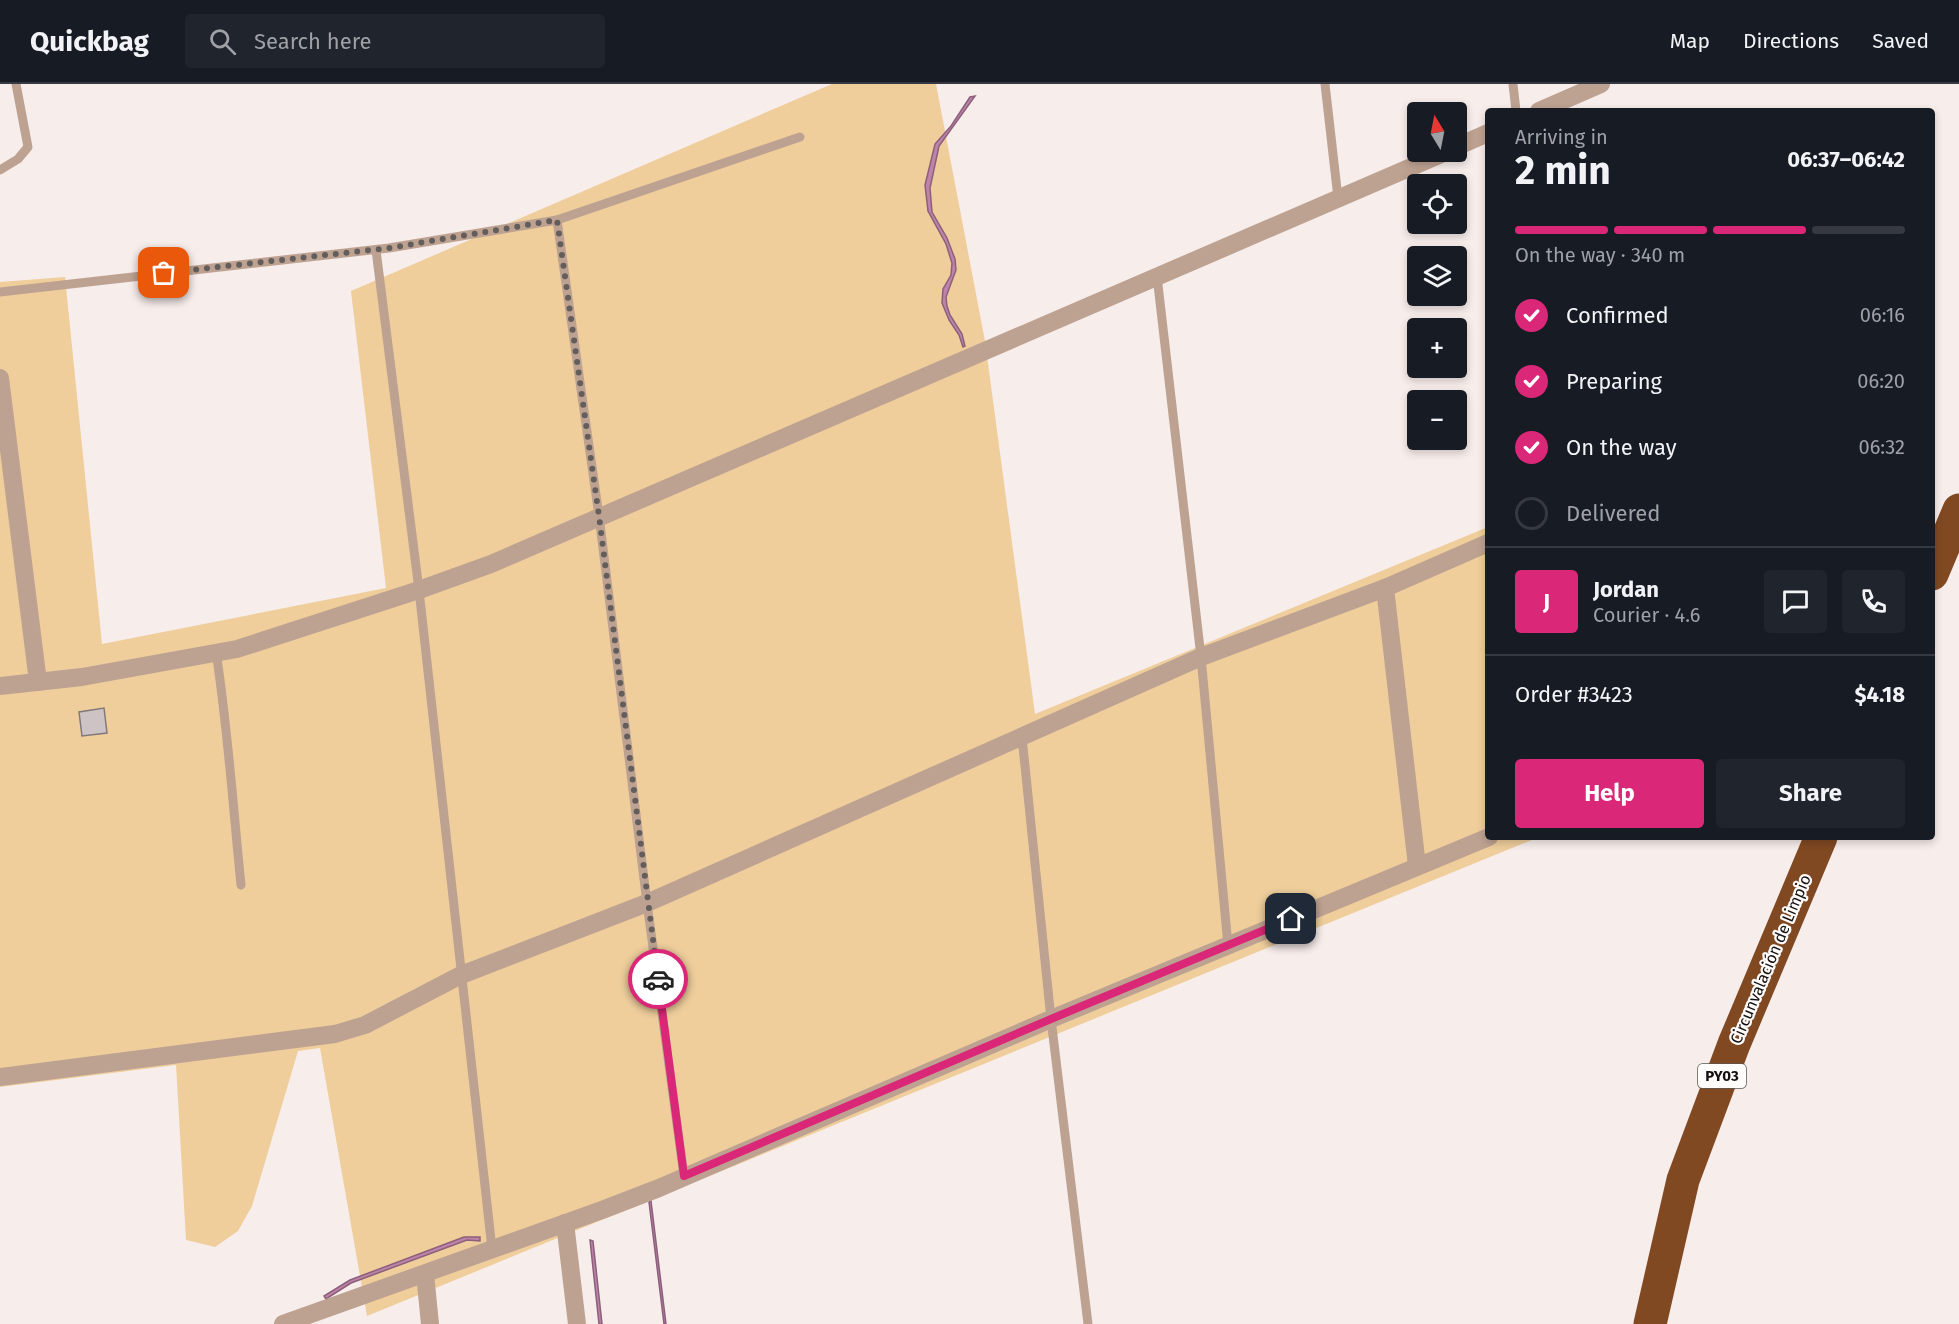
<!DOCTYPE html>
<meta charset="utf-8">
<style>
:root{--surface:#171b24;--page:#20242c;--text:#f1f3f6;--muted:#9ea1a6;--line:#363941;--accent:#db2777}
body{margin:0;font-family:"Fira Sans",sans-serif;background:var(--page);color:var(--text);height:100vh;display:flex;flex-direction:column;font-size:22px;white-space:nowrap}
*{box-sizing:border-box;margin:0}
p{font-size:20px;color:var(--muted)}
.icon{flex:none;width:33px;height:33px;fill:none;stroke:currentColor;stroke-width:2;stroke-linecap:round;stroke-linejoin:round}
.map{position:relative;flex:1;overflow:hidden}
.side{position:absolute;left:1485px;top:24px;width:450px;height:732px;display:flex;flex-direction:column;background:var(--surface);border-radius:6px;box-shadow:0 3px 9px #0003}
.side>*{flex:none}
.needle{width:39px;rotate:350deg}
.buttons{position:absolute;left:1407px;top:18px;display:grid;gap:12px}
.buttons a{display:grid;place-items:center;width:60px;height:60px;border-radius:6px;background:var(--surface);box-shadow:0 3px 9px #0003;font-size:30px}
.pin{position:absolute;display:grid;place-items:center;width:51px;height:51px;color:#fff;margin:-26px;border-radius:12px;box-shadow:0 3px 9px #0006}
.courier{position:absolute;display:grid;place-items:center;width:60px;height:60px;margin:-30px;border:4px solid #db2777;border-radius:50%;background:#fff;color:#222;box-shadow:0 2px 8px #0007}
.overview em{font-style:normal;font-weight:700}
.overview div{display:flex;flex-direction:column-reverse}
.overview{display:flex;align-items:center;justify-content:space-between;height:102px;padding:0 30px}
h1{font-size:39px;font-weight:700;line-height:45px}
.bar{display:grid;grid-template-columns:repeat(4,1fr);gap:9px 6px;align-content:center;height:72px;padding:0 30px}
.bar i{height:8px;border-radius:4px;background:var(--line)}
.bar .selected{background:var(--accent)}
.bar p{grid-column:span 4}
.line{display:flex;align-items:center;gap:15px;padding:0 30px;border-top:2px solid var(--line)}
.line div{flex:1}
.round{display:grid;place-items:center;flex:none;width:63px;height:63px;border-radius:6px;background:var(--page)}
ol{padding:0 30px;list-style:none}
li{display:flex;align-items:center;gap:18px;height:66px}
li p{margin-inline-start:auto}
li .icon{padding:6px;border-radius:50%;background:var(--accent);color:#fff;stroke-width:4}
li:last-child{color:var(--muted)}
li i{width:33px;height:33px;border:3px solid var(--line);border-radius:50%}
.cta{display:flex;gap:12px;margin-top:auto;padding:12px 30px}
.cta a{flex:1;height:69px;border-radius:6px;background:var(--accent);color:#fff;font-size:24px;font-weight:700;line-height:69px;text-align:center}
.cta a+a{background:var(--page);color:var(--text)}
header{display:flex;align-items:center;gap:36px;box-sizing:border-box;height:84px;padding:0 30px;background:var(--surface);border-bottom:2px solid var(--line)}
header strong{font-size:28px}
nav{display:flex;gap:33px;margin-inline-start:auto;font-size:21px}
.search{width:420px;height:54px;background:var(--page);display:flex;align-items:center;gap:15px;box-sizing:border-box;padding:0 21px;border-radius:6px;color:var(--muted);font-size:22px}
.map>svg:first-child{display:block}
.green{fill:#efce9c}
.water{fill:#bf82a9;stroke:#8b607b;stroke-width:1.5}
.building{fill:#cdc3c5;stroke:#82797a;stroke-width:1.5}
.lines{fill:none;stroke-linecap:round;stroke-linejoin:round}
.lane{stroke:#bea291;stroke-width:9}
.street{stroke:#bea291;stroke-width:18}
.highway{stroke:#804922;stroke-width:33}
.done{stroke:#635d5c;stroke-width:6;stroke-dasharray:0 10.8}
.route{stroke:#db2777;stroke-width:8}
.labels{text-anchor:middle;stroke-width:4.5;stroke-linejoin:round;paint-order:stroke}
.shield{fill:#fffcfc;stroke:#5a5756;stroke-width:1.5}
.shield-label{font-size:15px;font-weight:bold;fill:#13100f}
.street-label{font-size:16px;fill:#13100f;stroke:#fffcfc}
</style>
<header>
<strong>Quickbag</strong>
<div class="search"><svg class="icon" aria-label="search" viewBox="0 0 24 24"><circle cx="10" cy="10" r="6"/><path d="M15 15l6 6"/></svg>Search here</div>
<nav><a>Map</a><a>Directions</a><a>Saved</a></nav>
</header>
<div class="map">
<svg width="1959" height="1240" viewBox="0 0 1959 1240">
<rect width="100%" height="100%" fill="#f7edeb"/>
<!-- green -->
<polygon class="green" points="832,0 936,0 985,257 1035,630 1488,443 1488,753 1539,753 367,1232 320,964 298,967 252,1122 238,1147 215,1163 186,1156 176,981 0,1003 0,198 65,193 102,560 386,504 351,207"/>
<!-- water -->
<g class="water">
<polygon points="975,12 939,62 930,104 932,128 947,154 955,175 956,186 946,213 947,222 950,231 962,250 965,262 963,263 959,251 949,236 942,219 943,205 951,191 952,179 946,160 928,127 925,101 935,60 951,42 970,13"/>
<polygon points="651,1117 666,1240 664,1240 649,1118"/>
<polygon points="464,1153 480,1153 480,1157 467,1156 351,1199 326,1215 324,1212 350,1196"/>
<polygon points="590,1156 593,1157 602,1240 599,1240"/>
</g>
<!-- building -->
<polygon class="building" points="104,624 107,649 82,652 79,628"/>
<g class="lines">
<!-- lane -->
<g class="lane">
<polyline points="1325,0 1338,114"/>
<polyline points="1513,0 1516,27"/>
<polyline points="0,86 18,75 28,63 16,0"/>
<polyline points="557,136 599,432 647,819 684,1092"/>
<polyline points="376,166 419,506 492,1165"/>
<polyline points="1157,192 1201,573 1228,861"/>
<polyline points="0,208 389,164 557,136 800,53"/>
<path d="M216,568C228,645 233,723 241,801"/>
<polyline points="1022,653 1051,935 1088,1240"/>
</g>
<!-- street -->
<g class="street">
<polyline points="1539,27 1601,0"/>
<polyline points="1456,63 1488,49"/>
<polyline points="0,294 38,598"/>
<polyline points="1385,504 1417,782"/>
<polyline points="0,602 82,593 237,565 419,506 491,480 1446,68"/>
<polyline points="0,993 335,950 365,941 461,891 647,819 1201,573 1385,504 1488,459"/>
<polyline points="565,1139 577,1240"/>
<polyline points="425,1190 430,1240"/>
<polyline points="283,1240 602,1126 659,1104 1051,935 1489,753"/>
</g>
<!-- highway -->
<g class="highway">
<polyline points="1932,490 1959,426"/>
<polyline points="1650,1240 1683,1096 1734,960 1821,753"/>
</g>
</g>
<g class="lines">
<!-- done -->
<polyline class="done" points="164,189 389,164 557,136 599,432 658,895"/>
<!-- route -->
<polyline class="route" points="658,895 684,1092 1051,935 1291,835"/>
</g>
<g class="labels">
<!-- shield labels -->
<rect class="shield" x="1698" y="980" width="48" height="24" rx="4.5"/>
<g class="shield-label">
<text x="1722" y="997">PY03</text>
</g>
<!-- street labels -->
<g class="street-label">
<text transform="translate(1770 875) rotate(-67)" y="6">Circunvalación de Limpio</text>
</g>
</g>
</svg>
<div class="buttons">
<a><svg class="needle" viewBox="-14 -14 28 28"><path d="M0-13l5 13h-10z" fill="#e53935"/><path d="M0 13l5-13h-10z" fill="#9ea1a6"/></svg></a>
<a><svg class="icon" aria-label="locate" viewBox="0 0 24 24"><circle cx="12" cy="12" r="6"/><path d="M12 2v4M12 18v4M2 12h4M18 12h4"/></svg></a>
<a><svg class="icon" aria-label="layers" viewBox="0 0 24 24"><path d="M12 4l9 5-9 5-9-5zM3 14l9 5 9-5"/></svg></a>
<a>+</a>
<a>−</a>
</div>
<div class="pin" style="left:164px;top:189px;background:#ea580c"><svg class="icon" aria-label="bag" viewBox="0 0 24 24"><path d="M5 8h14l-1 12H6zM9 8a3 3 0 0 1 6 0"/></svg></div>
<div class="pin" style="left:1291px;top:835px;background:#1f2937"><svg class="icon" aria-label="home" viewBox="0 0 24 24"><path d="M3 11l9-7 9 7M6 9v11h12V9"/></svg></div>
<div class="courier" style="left:658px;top:895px"><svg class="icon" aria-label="car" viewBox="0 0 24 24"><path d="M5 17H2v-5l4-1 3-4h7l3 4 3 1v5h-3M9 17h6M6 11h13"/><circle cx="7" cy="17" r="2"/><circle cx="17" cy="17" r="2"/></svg></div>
<section class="side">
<div class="overview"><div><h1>2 min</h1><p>Arriving in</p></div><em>06:37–06:42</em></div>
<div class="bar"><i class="selected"></i><i class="selected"></i><i class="selected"></i><i></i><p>On the way · 340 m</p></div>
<ol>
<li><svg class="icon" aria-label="check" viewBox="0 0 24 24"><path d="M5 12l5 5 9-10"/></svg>Confirmed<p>06:16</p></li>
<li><svg class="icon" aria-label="check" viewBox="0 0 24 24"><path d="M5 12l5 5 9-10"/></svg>Preparing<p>06:20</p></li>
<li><svg class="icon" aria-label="check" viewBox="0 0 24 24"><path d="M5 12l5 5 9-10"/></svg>On the way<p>06:32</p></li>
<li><i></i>Delivered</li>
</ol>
<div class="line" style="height:108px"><b class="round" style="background:var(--accent);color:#fff">J</b><div><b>Jordan</b><p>Courier · 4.6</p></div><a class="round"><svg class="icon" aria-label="chat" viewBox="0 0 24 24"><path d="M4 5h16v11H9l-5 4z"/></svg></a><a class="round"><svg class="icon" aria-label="phone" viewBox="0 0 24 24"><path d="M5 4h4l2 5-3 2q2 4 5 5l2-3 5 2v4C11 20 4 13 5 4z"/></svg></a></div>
<div class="line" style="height:78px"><div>Order #3423</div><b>$4.18</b></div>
<div class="cta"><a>Help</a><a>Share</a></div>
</section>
</div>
